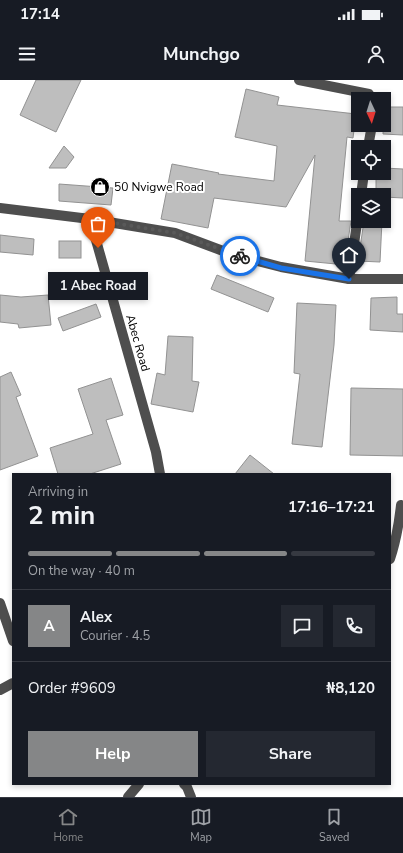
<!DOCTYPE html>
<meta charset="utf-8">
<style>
:root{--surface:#171b24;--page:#242831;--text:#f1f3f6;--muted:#9ea1a6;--line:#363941;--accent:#858687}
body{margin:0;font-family:"Nunito Sans",sans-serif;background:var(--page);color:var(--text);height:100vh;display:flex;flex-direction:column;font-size:15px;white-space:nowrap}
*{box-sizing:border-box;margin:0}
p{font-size:13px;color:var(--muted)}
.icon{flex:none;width:22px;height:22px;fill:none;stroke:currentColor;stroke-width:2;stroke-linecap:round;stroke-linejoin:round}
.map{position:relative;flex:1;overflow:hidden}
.details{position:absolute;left:12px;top:393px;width:379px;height:312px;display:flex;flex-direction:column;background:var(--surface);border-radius:0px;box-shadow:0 2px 6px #0003}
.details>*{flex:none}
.needle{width:26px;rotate:176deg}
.fabs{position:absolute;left:351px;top:12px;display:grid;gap:8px}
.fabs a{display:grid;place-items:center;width:40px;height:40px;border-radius:0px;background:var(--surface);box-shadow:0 2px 6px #0003;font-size:20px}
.pin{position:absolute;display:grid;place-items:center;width:34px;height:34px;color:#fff;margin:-41px -17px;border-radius:50% 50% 50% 0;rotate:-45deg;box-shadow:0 0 4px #0007}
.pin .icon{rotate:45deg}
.courier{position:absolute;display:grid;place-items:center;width:40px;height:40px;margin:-20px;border:3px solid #1a73e8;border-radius:50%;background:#fff;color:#222;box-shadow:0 1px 5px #0007}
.bubble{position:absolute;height:28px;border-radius:0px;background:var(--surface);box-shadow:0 2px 6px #0003;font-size:13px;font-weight:700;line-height:28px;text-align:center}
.overview em{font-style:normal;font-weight:700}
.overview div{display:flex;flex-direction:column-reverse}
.overview{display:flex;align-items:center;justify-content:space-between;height:68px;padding:0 16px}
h1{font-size:26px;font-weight:700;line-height:30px}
.bar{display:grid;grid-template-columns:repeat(4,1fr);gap:6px 4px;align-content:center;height:48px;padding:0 16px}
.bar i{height:5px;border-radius:3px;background:var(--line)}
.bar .active{background:var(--accent)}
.bar p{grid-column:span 4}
.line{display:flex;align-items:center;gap:10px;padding:0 16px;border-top:1px solid var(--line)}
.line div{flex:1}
.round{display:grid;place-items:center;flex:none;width:42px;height:42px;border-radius:0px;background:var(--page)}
.button{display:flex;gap:8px;margin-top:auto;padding:8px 16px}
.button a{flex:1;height:46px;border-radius:0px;background:var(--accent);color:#fff;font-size:16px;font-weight:700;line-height:46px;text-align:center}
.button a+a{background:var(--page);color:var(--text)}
.status{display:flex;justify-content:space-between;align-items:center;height:28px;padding:0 20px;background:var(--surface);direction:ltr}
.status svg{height:11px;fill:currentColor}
header{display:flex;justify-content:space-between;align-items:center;height:52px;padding:0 16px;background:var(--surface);font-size:18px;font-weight:700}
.tab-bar{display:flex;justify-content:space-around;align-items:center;height:56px;border-top:1px solid var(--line);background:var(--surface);font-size:11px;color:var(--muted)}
.tab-bar a{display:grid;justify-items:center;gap:2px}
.tab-bar .active{color:var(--accent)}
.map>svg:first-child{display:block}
.building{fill:#bebebe;stroke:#929292}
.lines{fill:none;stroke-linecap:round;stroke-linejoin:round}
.minor{stroke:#4e4e4e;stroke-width:10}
.done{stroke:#595959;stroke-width:4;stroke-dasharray:0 7.2}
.route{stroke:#1a73e8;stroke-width:5}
.labels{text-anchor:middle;stroke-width:4;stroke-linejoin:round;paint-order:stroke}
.poi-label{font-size:12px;fill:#000;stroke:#fff;text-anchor:start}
.street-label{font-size:12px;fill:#000;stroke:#fff}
</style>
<div class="status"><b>17:14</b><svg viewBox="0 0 49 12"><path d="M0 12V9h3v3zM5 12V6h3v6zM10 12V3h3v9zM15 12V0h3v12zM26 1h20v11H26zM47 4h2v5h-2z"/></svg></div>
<header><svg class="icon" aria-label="menu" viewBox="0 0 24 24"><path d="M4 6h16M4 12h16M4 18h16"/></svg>Munchgo<svg class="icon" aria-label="person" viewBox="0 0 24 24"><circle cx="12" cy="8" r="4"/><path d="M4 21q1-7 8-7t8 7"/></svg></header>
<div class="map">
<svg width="403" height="717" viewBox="0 0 403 717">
<rect width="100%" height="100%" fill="#fff"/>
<!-- building -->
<g class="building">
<polygon points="36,0 81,0 56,52 20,35"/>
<polygon points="246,9 279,17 277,25 356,34 353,58 347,57 339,141 351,141 345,181 336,181 336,184 305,181 315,75 286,127 214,118 208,148 161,139 172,84 219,93 218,94 274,101 277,66 235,57"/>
<polygon points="384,27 403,27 403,55 383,54"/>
<polygon points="64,66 74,77 66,88 49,88"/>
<polygon points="384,88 403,89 403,118 384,117 384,115 376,115 376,93 384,93"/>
<polygon points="59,104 113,108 111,125 59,121"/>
<polygon points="364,141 382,141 380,182 358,181"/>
<polygon points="0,155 34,159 33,175 0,172"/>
<rect x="59" y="161" width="22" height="17"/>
<polygon points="217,195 274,218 268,232 211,209"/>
<polygon points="0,215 21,217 48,215 51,245 19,248 18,244 0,242"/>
<polygon points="397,217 397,234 403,234 403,252 370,250 371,218"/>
<polygon points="297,223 336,225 334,265 322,367 292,364 300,294 294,293"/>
<polygon points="96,224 101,237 63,251 58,238"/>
<polygon points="168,256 193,257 192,301 199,302 193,332 151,324 157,293 165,295"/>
<polygon points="11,292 21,315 16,317 38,376 0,390 0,297"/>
<polygon points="111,298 123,335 106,340 121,384 90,394 58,394 50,368 93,354 78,309"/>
<polygon points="351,308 403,309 403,376 350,375"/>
<polygon points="250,375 274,394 235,394"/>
</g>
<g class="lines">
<!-- minor -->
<g class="minor">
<polyline points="299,0 369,14 372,19"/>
<polyline points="368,67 372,45"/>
<polyline points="361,115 364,93"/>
<polyline points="0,128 90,139 175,153 231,174 281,187 349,199 403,199"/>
<polyline points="90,139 156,372 160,394"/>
<polyline points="349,199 358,136"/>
<path d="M390,479C396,461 399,444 401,425"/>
<polyline points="0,523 13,561"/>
<polyline points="0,610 13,603"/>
<polyline points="184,704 187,707 191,717"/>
<polyline points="128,717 139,704"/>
</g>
</g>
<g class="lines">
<!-- done -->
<polyline class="done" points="98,168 90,139 175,153 240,176"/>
<!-- route -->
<polyline class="route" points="240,176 281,188 349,199"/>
</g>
<!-- icons -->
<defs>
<g id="shop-disc" transform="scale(1)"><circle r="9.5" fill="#000" stroke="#fff"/><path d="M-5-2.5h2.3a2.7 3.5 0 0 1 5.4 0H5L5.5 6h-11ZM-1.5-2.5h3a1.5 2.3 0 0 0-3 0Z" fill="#fff"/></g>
</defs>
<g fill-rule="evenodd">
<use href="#shop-disc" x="100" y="107"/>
</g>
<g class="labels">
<!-- poi labels -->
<g class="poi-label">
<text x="114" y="111">50 Nvigwe Road</text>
</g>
<!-- street labels -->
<g class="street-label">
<text transform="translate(138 263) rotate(74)" y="4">Abec Road</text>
</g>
</g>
</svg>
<div class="fabs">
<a><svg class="needle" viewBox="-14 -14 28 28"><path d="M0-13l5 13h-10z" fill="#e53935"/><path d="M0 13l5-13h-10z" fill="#9ea1a6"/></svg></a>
<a><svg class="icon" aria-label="locate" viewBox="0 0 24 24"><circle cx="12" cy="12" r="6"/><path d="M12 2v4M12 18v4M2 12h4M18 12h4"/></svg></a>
<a><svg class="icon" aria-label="layers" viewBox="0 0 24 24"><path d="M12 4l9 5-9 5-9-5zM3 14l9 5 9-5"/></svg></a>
</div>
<div class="pin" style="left:98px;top:168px;background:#ea580c"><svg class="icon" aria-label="bag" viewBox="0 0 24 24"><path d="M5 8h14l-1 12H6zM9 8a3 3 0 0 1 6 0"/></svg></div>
<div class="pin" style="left:349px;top:199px;background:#1f2937"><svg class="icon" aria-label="home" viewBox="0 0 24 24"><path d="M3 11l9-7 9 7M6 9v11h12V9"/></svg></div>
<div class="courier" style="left:240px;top:176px"><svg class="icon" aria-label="bike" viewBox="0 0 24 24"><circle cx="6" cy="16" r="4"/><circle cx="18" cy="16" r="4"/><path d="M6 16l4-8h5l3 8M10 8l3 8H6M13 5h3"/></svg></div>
<div class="bubble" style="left:48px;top:192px;width:100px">1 Abec Road</div>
<section class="details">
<div class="overview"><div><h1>2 min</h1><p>Arriving in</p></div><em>17:16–17:21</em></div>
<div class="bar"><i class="active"></i><i class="active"></i><i class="active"></i><i></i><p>On the way · 40 m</p></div>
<div class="line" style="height:72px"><b class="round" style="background:var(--accent);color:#fff">A</b><div><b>Alex</b><p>Courier · 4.5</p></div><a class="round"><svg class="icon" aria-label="chat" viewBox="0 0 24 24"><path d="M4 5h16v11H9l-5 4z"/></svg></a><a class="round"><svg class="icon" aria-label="phone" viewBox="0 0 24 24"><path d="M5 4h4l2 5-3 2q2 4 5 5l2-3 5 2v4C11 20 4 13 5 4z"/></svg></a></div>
<div class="line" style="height:52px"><div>Order #9609</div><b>₦8,120</b></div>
<div class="button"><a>Help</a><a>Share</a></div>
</section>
</div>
<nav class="tab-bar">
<a class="active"><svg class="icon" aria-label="home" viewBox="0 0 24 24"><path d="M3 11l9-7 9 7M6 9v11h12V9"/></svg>Home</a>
<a><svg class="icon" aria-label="map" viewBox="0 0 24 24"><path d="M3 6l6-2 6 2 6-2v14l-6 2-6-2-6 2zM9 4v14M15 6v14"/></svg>Map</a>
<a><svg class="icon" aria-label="saved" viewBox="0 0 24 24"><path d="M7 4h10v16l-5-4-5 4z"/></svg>Saved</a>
</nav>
